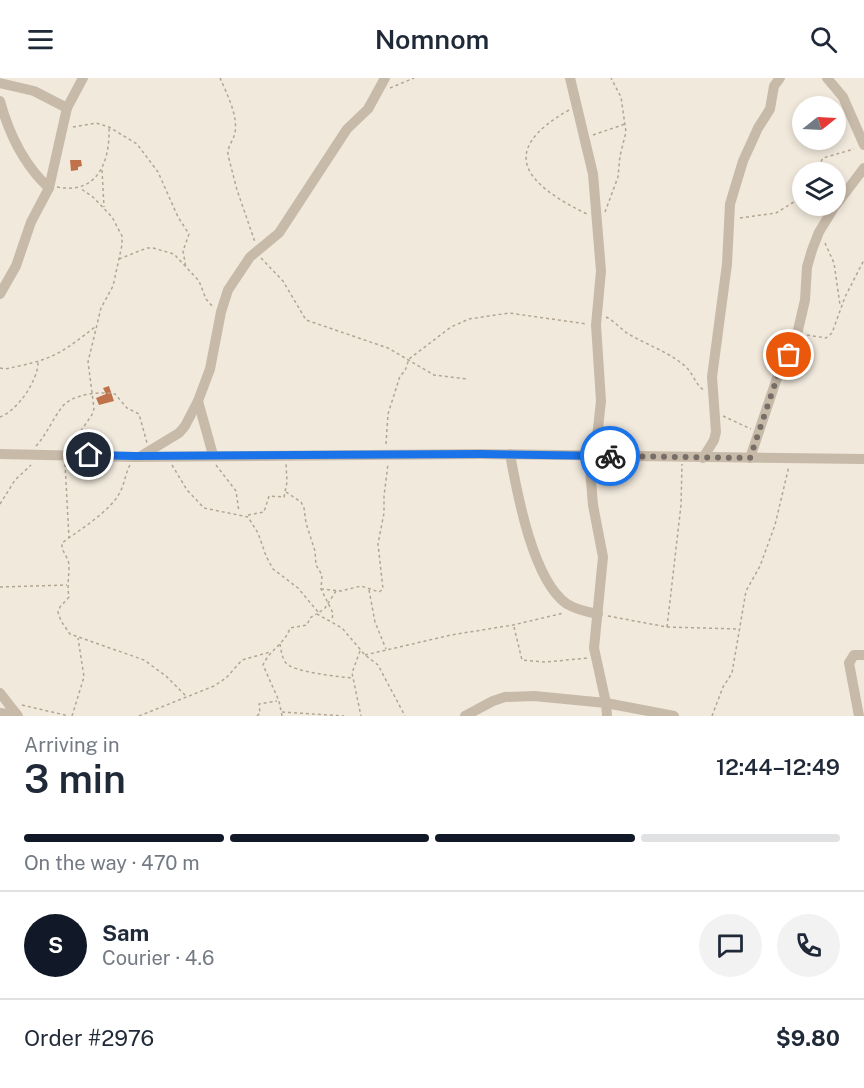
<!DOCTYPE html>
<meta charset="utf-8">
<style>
:root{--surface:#fff;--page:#f2f2f3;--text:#1f2937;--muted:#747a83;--line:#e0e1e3;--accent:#111827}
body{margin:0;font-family:"Public Sans",sans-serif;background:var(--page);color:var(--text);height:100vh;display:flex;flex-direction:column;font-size:22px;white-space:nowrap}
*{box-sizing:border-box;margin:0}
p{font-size:20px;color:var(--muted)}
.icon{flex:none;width:33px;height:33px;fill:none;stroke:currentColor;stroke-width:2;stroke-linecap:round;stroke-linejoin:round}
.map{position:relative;height:638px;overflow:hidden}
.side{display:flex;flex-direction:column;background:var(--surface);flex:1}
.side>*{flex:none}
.needle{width:39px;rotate:72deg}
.buttons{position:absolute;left:792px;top:18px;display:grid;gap:12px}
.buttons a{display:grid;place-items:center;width:54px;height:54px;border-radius:50%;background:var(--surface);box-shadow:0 3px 9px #0003;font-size:30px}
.pin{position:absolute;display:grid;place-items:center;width:51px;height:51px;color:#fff;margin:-26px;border:3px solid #fff;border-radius:50%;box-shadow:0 2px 6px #0007}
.courier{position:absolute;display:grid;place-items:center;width:60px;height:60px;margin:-30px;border:4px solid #1a73e8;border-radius:50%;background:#fff;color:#222;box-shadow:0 2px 8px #0007}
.overview em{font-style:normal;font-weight:600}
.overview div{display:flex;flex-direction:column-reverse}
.overview{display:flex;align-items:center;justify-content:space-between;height:102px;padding:0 24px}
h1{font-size:39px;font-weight:600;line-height:45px}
.bar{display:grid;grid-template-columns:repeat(4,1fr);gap:9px 6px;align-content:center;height:72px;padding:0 24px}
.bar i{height:8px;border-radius:4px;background:var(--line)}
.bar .selected{background:var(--accent)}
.bar p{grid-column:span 4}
.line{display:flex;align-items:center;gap:15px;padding:0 24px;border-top:2px solid var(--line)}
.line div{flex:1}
.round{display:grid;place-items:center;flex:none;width:63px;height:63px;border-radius:32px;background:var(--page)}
header{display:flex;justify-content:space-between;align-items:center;height:78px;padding:0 24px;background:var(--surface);font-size:27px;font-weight:600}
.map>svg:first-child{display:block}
.building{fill:#c0734b}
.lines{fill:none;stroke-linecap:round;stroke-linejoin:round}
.path{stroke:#b4a593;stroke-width:1.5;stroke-dasharray:3 3;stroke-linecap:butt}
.minor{stroke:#c8baa9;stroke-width:10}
.done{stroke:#776f67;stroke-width:6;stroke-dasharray:0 10.8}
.route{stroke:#1a73e8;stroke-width:8}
</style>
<header><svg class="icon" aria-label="menu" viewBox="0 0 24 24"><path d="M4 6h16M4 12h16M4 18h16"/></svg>Nomnom<svg class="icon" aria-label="search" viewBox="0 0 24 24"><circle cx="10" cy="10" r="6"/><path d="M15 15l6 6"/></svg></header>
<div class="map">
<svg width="864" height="638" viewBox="0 0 864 638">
<rect width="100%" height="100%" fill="#f1e9dc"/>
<!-- building -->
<g class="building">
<polygon points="70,82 81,82 82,88 78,89 78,92 71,93"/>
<polygon points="109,308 114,323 99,327 96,320 106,316 103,310"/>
</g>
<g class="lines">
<!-- path -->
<g class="path">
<path d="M220,0C227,16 238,37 235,55C233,63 227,69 228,77L237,112L255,164"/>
<polyline points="390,10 414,0"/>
<path d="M569,32C495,74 527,107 587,136"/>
<polyline points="73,49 96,45 109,49 137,66 158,94 178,139 189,156 183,173 186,190"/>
<polyline points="593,57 625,46"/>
<polyline points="102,92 104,129"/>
<polyline points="815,94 823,80 854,71"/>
<path d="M57,109C98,117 110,83 109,50"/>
<polyline points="605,134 618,99 620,78 626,54 621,19 611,0"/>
<polyline points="740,140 776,135 802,119"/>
<polyline points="825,165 834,185 840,227"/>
<polyline points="261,180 283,203 306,242 388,270 434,297 467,301"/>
<polyline points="119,181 147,170 153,170 174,176 199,203 206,221 213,229"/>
<path d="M606,239C616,244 622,253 632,258C650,268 670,275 685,288C694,296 695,307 705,313"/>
<polyline points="807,257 826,260 832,255 845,219 864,182"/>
<path d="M0,290C7,292 12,289 19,288C57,280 66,271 95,249"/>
<polyline points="723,338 751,351"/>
<path d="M0,339C17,333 38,303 38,284"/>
<polyline points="386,366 388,336 400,298 405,293 409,281 451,249 469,241 509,235 587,246"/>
<path d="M36,368C47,356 52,342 62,329C72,316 100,313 115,316L127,330L139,336L147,365"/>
<polyline points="71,368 93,335 94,330 88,284 101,230 113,208 122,167 122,158 112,139 94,120 80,110"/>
<polyline points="65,386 69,460"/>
<path d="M130,387C125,396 125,405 120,414C111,433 79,452 62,465C61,474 69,479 69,488C69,499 67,508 69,519L60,529L58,534L61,543L70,556L144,582L166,598L187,619"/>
<polyline points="172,387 187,412 204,430 248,439 258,455 266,478 273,491 298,510 318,534"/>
<polyline points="216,387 236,413 239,434"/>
<polyline points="286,414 301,424 304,430 306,445 315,473 316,487 322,497 321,511 333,535 332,542"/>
<polyline points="0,426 15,402 31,387"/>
<polyline points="248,437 264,434 269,418 284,419 287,404 286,386"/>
<polyline points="0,509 67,507"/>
<polyline points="321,511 341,513 361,508 379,514 383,511 378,466 384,435 384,418 388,386"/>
<polyline points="369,512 375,544 386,571"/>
<polyline points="336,513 325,530 317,536 342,550 365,577 378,587 405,638"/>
<polyline points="608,538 667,549 739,551"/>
<polyline points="514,549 522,582 546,584 588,580"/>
<polyline points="667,549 681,427 682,386"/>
<path d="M280,566C281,572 282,580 286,585C293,594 340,599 353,600"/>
<polyline points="360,573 352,595 361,638"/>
<polyline points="365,577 451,557 513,547 564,535"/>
<polyline points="22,627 69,638"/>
<polyline points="282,634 344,638"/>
<polyline points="72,638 84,599 78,560"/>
<polyline points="139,638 214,608 226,600 242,582 270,574"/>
<polyline points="257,638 260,635 259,626 277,623"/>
<path d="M282,638L279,623L263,587C270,571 285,566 290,550L307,547L310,540L316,536"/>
<polyline points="712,638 723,609 732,595 746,513 760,488 775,447 789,388"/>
</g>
<!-- minor -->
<g class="minor">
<polyline points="570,0 593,96 601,193 596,247 601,323 595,378"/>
<polyline points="827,0 843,19 864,67"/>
<polyline points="0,5 34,13 67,30"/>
<path d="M0,23C9,56 24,87 49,110"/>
<polyline points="836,127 864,90"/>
<polyline points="0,216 16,188 31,144 49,110 67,30 83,0"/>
<polyline points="198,323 213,377"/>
<polyline points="0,376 135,379 481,376 864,381"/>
<path d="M510,376C517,415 533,503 567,526C577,532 587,534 598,536"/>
<polyline points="141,378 179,355 185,348 198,323 210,291 221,234 228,212 250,179 279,155 347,51 368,31 385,0"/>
<polyline points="589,378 593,427 603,479 594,570 606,625 607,638"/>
<polyline points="703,380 714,362 716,354 712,299 727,186 730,126 743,83 758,50 770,31 774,8 780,0"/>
<polyline points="750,380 779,294 795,265 805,222 807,189 812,172 819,154 835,128"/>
<polyline points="0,615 18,638"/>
<polyline points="0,635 17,637"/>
<polyline points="465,638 493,623 505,619 534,618 606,625 674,638"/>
<polyline points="859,638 849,585 854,577 864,577"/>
</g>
</g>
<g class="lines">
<!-- done -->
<polyline class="done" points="610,378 750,380 779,294 789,277"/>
<!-- route -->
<polyline class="route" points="89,377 135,378 481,376 610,378"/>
</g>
</svg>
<div class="buttons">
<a><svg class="needle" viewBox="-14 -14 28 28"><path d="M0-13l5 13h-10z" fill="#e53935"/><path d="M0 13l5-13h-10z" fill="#747a83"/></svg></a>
<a><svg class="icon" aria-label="layers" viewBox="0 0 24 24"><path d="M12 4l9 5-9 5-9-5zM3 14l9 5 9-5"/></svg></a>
</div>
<div class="pin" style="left:789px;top:277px;background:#ea580c"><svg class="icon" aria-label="bag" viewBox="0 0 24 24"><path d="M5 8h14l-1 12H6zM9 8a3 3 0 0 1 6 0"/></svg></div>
<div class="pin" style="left:89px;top:377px;background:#1f2937"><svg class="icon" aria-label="home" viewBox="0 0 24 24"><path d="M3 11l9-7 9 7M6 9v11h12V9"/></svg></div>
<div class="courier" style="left:610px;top:378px"><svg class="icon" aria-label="bike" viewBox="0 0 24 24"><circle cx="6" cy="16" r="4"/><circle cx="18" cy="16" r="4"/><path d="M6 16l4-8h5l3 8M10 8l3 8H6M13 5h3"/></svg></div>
</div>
<section class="side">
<div class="overview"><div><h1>3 min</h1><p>Arriving in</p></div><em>12:44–12:49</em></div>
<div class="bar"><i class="selected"></i><i class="selected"></i><i class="selected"></i><i></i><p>On the way · 470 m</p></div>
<div class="line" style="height:108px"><b class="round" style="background:var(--accent);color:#fff">S</b><div><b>Sam</b><p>Courier · 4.6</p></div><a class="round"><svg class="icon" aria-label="chat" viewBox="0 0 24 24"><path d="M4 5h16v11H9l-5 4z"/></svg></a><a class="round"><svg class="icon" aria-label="phone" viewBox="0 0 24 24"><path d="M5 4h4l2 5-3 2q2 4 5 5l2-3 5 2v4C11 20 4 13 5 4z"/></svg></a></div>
<div class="line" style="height:78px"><div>Order #2976</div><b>$9.80</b></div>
</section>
